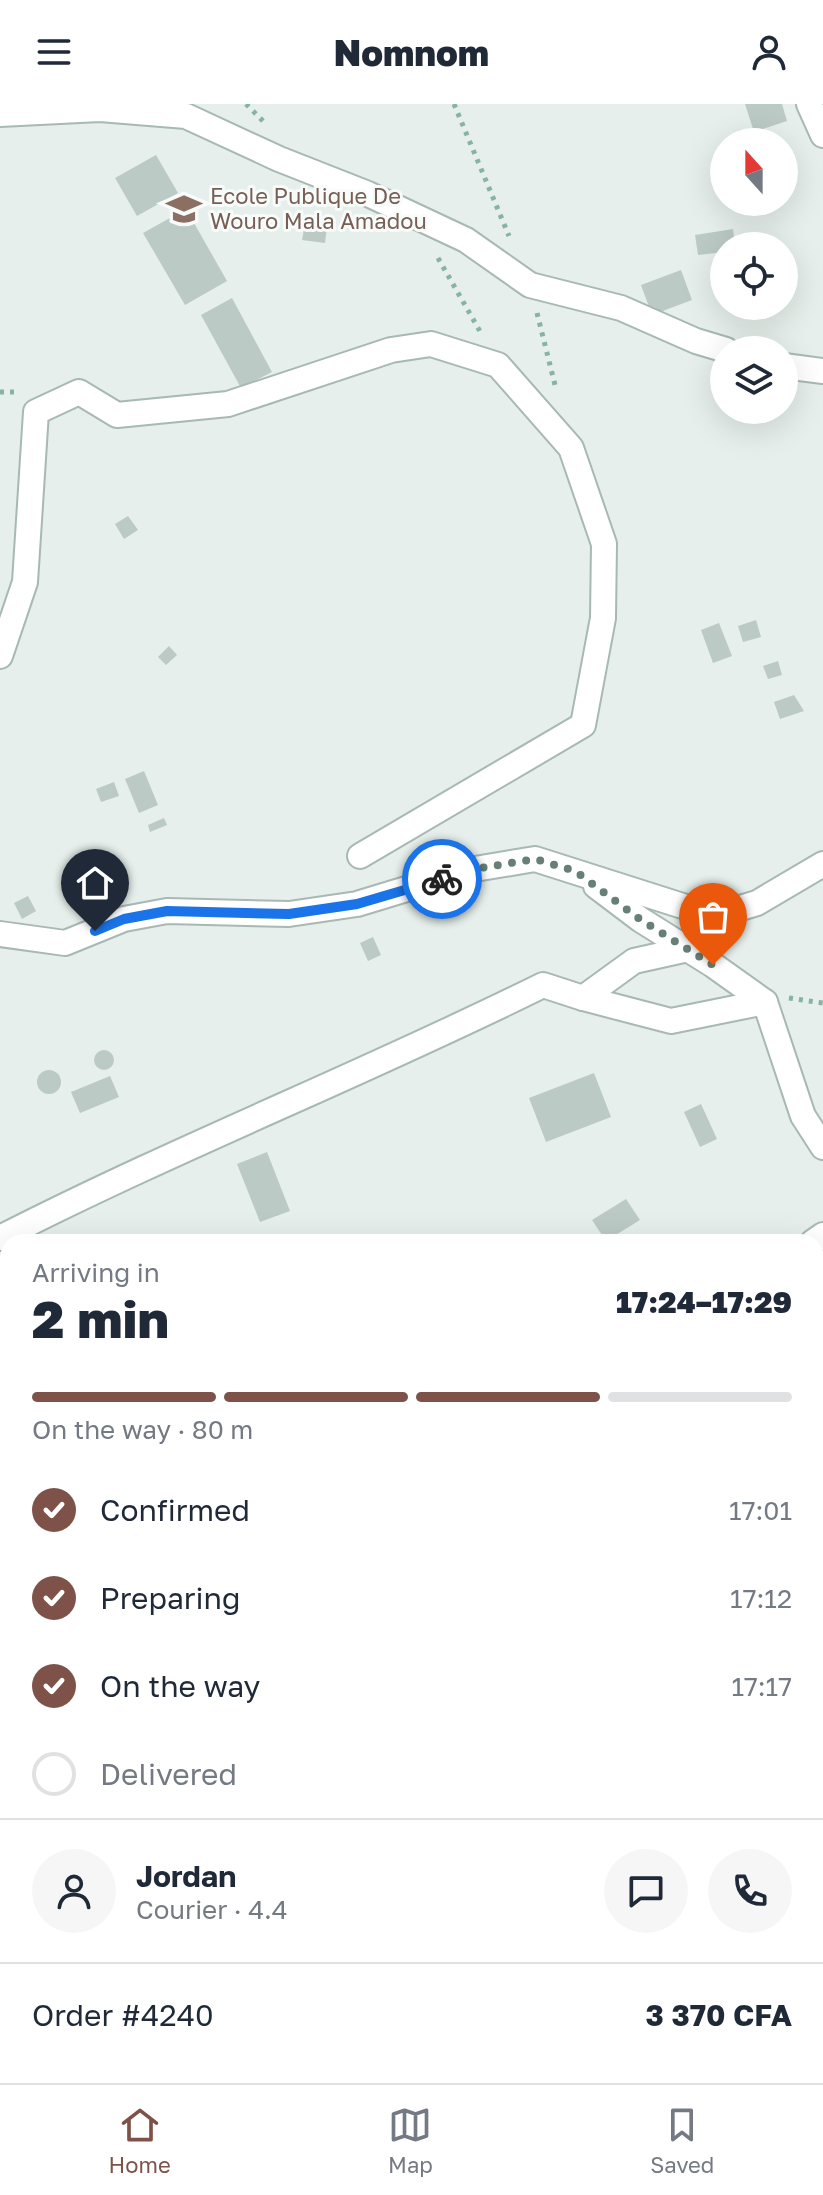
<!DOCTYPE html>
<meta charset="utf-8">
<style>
:root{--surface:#fff;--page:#f6f6f7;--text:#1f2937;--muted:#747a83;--line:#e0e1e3;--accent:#7f5249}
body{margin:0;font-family:"Golos Text",sans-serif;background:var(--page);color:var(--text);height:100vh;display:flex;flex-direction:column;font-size:30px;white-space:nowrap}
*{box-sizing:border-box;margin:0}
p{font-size:26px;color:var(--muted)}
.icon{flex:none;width:44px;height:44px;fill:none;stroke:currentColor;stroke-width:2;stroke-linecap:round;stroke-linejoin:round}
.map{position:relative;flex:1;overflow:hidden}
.sheet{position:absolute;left:0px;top:1130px;width:824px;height:850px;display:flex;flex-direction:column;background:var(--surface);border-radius:24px 24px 0 0;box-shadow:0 8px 32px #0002}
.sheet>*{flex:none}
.needle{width:52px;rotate:339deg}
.fabs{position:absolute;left:710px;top:24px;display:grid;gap:16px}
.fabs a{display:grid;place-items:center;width:88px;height:88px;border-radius:50%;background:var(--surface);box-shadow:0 8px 32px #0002;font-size:40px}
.pin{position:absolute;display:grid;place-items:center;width:68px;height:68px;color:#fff;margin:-82px -34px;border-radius:50% 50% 50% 0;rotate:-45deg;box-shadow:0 0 8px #0007}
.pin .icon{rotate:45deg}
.courier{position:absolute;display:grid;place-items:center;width:80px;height:80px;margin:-40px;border:6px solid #1a73e8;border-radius:50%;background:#fff;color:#222;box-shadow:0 2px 10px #0007}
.head em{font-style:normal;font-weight:800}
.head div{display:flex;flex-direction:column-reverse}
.head{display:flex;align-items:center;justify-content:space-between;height:136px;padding:0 32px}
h1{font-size:52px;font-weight:800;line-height:60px}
.bar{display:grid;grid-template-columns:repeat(4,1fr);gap:12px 8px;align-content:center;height:96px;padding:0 32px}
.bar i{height:10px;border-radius:6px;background:var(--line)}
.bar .active{background:var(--accent)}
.bar p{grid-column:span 4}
.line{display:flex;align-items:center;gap:20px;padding:0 32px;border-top:2px solid var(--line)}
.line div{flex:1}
.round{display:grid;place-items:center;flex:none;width:84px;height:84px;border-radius:42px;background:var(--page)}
ol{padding:0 32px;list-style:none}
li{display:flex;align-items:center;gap:24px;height:88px}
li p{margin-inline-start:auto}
li .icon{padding:8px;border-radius:50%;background:var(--accent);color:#fff;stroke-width:4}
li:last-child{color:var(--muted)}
li i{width:44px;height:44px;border:4px solid var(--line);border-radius:50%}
header{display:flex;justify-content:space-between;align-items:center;height:104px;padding:0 32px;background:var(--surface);font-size:36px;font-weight:800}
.dock{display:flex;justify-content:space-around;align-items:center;height:112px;border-top:2px solid var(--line);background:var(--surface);font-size:22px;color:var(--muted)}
.dock a{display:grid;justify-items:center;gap:4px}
.dock .active{color:var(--accent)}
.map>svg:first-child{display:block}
.building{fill:#bbcac4}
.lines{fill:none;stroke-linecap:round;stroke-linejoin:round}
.minor-casing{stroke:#a8b8b2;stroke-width:28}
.path{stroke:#86b3a5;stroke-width:5;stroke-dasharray:4 6;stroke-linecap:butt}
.minor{stroke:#fff;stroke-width:24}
.done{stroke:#687f78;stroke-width:8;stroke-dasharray:0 14.4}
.route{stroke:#1a73e8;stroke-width:10}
.labels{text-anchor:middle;stroke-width:6;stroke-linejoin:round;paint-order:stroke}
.education-label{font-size:22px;fill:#785e54;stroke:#f7fbf9;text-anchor:start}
</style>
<header><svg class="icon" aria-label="menu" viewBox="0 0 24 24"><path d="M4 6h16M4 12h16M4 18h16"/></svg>Nomnom<svg class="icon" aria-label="person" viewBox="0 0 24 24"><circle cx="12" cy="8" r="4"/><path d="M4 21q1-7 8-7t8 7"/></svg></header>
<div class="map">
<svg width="823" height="1979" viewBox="0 0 823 1979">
<rect width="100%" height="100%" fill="#e6efeb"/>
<!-- building -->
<g class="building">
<polygon points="745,0 782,0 787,17 754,28"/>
<polygon points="156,51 178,89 137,112 115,74"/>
<polygon points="186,105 227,177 185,201 143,129"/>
<polygon points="305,120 327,123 325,139 302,136"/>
<polygon points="733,125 735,142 724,142 724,148 698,151 695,131"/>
<polygon points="681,166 692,196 652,211 641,181"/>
<polygon points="232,194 272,268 241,284 201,211"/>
<polygon points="128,412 138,426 124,435 115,420"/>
<polygon points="756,516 761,533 743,538 738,522"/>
<polygon points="719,519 732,552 713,559 701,526"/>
<polygon points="169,542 177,551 166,561 158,553"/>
<polygon points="778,557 782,571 768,575 763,562"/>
<polygon points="794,591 804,607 780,615 774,598"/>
<polygon points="144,667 158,701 139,709 125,675"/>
<polygon points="114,678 119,692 101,698 96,685"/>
<polygon points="164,714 167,721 150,728 148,721"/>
<polygon points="28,792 36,807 22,815 14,799"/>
<polygon points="373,833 381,851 368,857 360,839"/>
<circle cx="104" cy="956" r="10"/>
<circle cx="49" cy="978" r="12"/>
<polygon points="594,969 611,1013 546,1038 529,994"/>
<polygon points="110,972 119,993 80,1009 71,988"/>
<polygon points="701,1000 717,1035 700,1043 684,1008"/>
<polygon points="267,1048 290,1107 260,1118 237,1060"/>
<polygon points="626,1095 640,1116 606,1137 592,1116"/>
<polygon points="8,1266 8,1303 1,1305 0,1269"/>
<polygon points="816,1329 823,1347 823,1382 816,1384"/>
<polygon points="823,1760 823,1803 816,1806 816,1763"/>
<polygon points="0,1800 8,1807 8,1813 0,1819"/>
<polygon points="133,1972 146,1972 146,1973 143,1979 134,1979"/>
<rect x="234" y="1972" width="11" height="7"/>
<polygon points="416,1972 431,1972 432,1979 416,1979"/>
</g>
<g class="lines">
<!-- minor casing -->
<g class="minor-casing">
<g id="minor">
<polyline points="809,0 823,31"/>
<polyline points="0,10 100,5 186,12 279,55 368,90 466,136 530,181 621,204 696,237 726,246"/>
<polyline points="784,262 823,267"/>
<polyline points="0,552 25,478 36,308 79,288 117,311 228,300 391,246 431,240 498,261 571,344 604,440 603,514 583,621 360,752"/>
<polyline points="596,782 641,816 713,861 765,898 803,1012 823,1043"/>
<polyline points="0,830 65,839 124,815 167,807 289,810 357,800 469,766 535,755 714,812 757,799 823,760"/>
<polyline points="583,894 671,917 765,898"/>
<path d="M0,1134C178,1043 364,970 543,881L583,894L634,857L688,845"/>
<polyline points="813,1138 823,1131"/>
<polyline points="0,1451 8,1493"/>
<polyline points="0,1582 8,1578"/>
<polyline points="816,1619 823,1622"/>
</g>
</g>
<!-- path -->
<g class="path">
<polyline points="246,0 264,18"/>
<polyline points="454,0 509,132"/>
<polyline points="438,154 481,229"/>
<polyline points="537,209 556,285"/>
<polyline points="0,288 19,288"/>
<polyline points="789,894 823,899"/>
<polyline points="816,1472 823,1469"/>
</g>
<!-- minor -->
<use href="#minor" class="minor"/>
</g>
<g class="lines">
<!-- done -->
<polyline class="done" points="442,775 469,766 535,755 575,767 641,816 713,861"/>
<!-- route -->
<polyline class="route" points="95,827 124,815 167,807 289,810 357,800 442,775"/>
</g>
<!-- icons -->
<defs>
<g id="school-bare" transform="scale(2.76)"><path d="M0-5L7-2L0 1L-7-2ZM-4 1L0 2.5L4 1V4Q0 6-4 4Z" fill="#8d6e63" stroke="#f7fbf9" stroke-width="2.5" paint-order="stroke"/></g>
</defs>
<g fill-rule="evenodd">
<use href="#school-bare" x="184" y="105"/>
</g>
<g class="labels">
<!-- education labels -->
<g class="education-label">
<text x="210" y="100">Ecole Publique De<tspan x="210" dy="25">Wouro Mala Amadou</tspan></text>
</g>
</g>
</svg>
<div class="fabs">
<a><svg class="needle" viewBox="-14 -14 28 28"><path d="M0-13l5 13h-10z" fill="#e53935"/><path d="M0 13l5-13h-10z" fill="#747a83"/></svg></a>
<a><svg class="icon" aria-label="locate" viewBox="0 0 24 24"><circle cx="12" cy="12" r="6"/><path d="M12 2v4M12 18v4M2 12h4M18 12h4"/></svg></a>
<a><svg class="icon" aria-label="layers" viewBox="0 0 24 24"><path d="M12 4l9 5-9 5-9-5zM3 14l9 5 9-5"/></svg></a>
</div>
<div class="pin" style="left:713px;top:861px;background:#ea580c"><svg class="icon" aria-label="bag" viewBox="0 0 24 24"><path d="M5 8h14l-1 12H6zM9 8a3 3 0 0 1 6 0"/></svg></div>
<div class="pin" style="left:95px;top:827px;background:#1f2937"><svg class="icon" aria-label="home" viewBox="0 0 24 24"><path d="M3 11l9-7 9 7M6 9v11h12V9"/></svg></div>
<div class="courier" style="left:442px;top:775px"><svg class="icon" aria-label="bike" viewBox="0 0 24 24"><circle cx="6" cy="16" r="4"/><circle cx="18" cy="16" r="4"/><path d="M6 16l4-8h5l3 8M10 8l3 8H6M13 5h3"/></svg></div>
<section class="sheet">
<div class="head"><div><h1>2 min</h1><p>Arriving in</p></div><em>17:24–17:29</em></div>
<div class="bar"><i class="active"></i><i class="active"></i><i class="active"></i><i></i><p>On the way · 80 m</p></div>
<ol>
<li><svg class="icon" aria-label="check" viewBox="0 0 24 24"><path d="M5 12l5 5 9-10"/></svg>Confirmed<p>17:01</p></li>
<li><svg class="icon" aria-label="check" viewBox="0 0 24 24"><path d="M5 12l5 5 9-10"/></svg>Preparing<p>17:12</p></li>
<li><svg class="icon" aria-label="check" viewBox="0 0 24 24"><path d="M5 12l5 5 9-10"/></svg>On the way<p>17:17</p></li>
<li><i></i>Delivered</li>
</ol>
<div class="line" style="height:144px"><a class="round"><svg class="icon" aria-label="person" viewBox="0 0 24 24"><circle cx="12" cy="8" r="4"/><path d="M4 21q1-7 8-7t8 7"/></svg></a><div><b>Jordan</b><p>Courier · 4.4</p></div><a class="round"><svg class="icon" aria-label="chat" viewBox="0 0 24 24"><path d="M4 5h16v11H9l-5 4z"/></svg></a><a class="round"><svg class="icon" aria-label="phone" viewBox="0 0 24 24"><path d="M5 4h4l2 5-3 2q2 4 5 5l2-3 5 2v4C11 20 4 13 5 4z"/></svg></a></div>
<div class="line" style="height:104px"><div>Order #4240</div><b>3 370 CFA</b></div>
</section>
</div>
<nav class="dock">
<a class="active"><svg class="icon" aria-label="home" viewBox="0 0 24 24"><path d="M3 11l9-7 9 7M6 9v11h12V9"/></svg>Home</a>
<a><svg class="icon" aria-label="map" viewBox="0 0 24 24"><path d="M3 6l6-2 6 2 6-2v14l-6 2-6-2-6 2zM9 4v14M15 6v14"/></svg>Map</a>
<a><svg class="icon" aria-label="saved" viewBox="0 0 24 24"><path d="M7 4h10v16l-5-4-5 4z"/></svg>Saved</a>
</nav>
